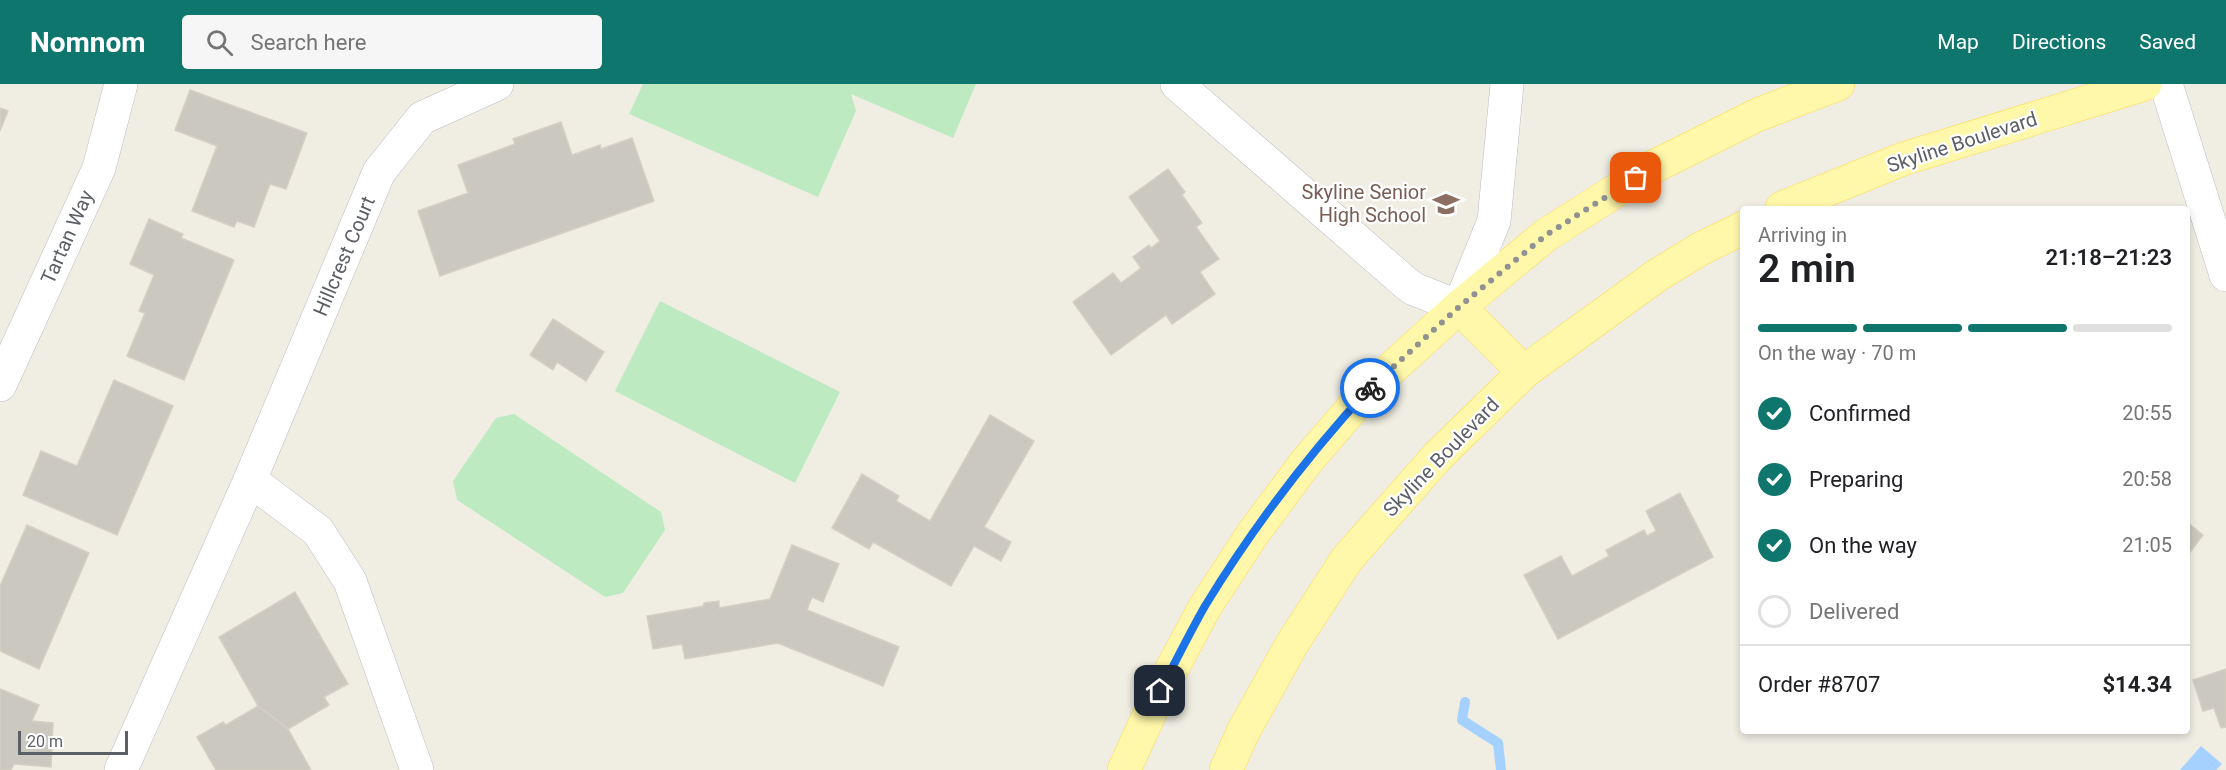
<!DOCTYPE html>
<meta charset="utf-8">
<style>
:root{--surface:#fff;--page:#f6f6f6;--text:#202124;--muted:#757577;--line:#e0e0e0;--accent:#0f766e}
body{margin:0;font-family:Roboto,sans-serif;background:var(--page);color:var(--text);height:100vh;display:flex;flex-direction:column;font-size:22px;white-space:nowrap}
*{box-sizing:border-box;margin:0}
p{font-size:20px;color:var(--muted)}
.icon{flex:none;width:33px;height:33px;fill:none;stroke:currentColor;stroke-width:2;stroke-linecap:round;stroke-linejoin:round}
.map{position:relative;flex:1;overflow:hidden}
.details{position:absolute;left:1740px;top:122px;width:450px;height:528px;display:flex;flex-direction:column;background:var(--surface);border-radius:6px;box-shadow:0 3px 9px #0003}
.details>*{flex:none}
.scale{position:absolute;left:18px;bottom:15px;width:110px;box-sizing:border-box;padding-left:6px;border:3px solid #5b5f66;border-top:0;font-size:16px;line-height:21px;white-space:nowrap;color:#5b5f66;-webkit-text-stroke:4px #fff;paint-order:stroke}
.pin{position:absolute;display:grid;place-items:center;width:51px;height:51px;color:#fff;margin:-26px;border-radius:12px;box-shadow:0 3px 9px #0006}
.courier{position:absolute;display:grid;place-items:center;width:60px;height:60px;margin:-30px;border:4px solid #1a73e8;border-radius:50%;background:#fff;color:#222;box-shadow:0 2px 8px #0007}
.head em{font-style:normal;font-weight:600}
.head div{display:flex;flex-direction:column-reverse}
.head{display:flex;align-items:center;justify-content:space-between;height:102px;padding:0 18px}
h1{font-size:39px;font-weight:600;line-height:45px}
.bar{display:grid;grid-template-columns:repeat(4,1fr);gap:9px 6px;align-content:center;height:72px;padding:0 18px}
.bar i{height:8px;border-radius:4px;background:var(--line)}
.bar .active{background:var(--accent)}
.bar p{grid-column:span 4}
.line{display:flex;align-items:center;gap:15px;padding:0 18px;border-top:2px solid var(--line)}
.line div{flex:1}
ol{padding:0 18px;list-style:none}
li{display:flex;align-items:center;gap:18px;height:66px}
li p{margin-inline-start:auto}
li .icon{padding:6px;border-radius:50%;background:var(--accent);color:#fff;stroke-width:4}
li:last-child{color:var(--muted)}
li i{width:33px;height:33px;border:3px solid var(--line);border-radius:50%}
header{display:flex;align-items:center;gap:36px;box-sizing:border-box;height:84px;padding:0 30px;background:var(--accent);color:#fff}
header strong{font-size:28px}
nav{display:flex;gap:33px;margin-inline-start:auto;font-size:21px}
.search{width:420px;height:54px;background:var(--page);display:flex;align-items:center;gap:15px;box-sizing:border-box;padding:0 21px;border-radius:6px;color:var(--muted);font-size:22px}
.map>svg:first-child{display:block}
.green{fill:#bdeac0}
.water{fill:#a4d1ff}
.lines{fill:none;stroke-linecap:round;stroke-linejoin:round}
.stream{stroke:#a4d1ff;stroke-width:10}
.building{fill:#cbc8c0;stroke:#d5d0c1;stroke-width:1.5}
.minor-casing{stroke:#bbbdc4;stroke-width:34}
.major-casing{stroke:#ffda4d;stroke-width:34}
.minor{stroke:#fff;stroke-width:33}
.major{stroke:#fff7a9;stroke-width:33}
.done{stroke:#8f9192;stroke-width:6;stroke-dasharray:0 10.8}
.route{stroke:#1a73e8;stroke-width:8}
.labels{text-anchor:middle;stroke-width:4.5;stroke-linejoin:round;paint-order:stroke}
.street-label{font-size:20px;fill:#5b5f66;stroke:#fff}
.education-label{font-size:20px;fill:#785e54;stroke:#fff;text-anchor:end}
</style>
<header>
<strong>Nomnom</strong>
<div class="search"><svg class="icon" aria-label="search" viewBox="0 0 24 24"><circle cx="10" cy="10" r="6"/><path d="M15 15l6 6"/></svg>Search here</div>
<nav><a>Map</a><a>Directions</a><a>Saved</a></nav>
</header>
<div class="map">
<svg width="2226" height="686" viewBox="0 0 2226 686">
<rect width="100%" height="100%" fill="#f0eee3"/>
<!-- green -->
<g class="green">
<polygon points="643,0 976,0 953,54 851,10 856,27 818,113 629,30"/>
<polygon points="660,217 840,308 795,399 615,307"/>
<polygon points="514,330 661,428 665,446 623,509 605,513 457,416 453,397 496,334"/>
</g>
<!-- water -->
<polygon class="water" points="2201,662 2222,680 2216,686 2180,686"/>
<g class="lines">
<!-- stream -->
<polyline class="stream" points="1465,618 1462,636 1498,659 1501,686"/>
</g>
<!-- building -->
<g class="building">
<polygon points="190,6 307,49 286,105 270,100 254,143 237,137 234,143 192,127 217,62 175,46"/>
<polygon points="0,24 8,27 0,47"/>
<polygon points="561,38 572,71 600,61 601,65 632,54 654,117 440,192 418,127 468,109 458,81 515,60 513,55"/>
<polygon points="1168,85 1185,108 1182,111 1202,139 1196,143 1219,175 1200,188 1215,210 1172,240 1166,231 1111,271 1073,218 1113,189 1121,199 1141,184 1133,173 1149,161 1151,164 1160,157 1129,113"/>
<polygon points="149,135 183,150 181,154 234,176 184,296 127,272 145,229 139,227 154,191 130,180"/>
<polygon points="553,235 604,268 586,297 557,278 553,286 530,271"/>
<polygon points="114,296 173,322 117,451 23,411 41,367 77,382"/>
<polygon points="990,331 1034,357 984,443 1011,458 1001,477 974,462 951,502 873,458 869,465 832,444 862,390 899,412 896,417 930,437"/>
<polygon points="1680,409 1713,473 1558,555 1524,491 1561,472 1572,492 1609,472 1606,466 1644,446 1647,452 1656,447 1646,427"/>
<polygon points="2187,438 2203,451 2187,472"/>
<polygon points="27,441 89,469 39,585 0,567 0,502"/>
<polygon points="792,461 839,480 823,518 812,513 807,526 899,563 883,602 778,559 685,575 682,560 653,565 647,532 704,522 704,519 719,517 719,524 770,515"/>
<polygon points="295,508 348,600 324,613 329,621 288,645 258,622 219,553"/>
<polygon points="2226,585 2226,643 2221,644 2214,624 2203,627 2193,596"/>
<polygon points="0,605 39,621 32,637 53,639 51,683 14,680 11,686 0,686"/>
<polygon points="258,622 288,645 311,686 216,686 197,653 223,638 226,641"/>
</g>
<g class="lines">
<!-- minor casing -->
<g class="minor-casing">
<g id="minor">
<polyline points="1177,0 1407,200 1414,205 1459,223 1494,137 1507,0"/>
<polyline points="2166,0 2226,191"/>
<polyline points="0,301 99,84 121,0"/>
<polyline points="250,396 379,88 422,34 497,0"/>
<polyline points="121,686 250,396 318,447 350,497 417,686"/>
</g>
</g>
<!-- major casing -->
<g class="major-casing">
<g id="major">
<polyline points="1782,124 1903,75 2145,0"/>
<polyline points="1459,223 1524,288"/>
<polyline points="1124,686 1160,607 1205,523 1252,451 1306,378 1369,305 1459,223 1546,151 1655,82 1757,31 1838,0"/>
<polyline points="1226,686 1243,648 1292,560 1347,475 1437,373 1524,288 1656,192 1702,164 1743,144"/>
</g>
</g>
<!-- minor -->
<use href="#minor" class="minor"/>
<!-- major -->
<use href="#major" class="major"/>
</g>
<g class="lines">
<!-- done -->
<polyline class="done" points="1370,304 1459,223 1546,151 1636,94"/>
<!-- route -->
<path class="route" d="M1160,607C1175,579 1189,550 1205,522C1252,445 1308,371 1370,304"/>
</g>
<!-- icons -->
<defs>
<g id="school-bare" transform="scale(2.07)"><path d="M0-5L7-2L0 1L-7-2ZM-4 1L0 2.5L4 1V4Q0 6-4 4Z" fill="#8d6e63" stroke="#fff" stroke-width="2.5" paint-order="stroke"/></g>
</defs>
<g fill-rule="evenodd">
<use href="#school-bare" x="1446" y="120"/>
</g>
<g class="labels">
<!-- street labels -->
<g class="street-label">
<text transform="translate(1962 58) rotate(-18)" y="7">Skyline Boulevard</text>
<text transform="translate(67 153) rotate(-66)" y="7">Tartan Way</text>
<text transform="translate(344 172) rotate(-67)" y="7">Hillcrest Court</text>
<text transform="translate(1441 373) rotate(-46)" y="7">Skyline Boulevard</text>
</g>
<!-- education labels -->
<g class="education-label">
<text x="1426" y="115">Skyline Senior<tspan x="1426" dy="23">High School</tspan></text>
</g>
</g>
</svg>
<div class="scale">20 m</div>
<div class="pin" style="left:1636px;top:94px;background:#ea580c"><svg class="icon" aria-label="bag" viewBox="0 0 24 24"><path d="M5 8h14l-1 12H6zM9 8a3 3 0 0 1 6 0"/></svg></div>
<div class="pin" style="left:1160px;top:607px;background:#1f2937"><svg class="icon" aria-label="home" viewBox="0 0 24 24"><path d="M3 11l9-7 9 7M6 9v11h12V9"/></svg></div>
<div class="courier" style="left:1370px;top:304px"><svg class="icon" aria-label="bike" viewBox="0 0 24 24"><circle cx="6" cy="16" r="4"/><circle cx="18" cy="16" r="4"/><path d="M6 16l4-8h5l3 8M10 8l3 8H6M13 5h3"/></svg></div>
<section class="details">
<div class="head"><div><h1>2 min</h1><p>Arriving in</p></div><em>21:18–21:23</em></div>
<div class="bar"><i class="active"></i><i class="active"></i><i class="active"></i><i></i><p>On the way · 70 m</p></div>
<ol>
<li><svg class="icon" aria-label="check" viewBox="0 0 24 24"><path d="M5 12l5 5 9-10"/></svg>Confirmed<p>20:55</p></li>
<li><svg class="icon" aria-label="check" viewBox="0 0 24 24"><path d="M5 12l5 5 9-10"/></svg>Preparing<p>20:58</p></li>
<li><svg class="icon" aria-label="check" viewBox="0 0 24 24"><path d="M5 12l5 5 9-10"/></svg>On the way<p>21:05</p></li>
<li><i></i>Delivered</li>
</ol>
<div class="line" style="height:78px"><div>Order #8707</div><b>$14.34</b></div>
</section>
</div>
